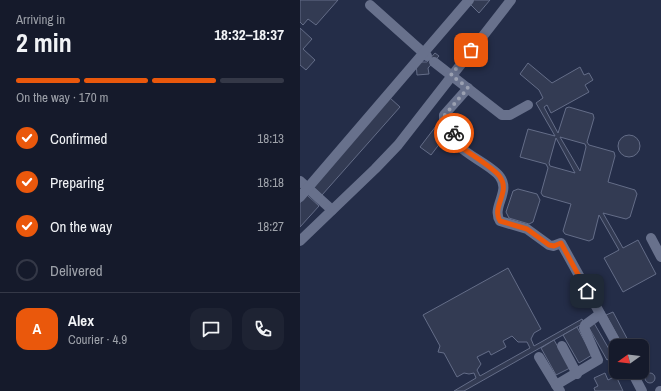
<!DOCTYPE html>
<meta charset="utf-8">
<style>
:root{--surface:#151a2b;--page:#1e2333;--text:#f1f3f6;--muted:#9da1a9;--line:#343847;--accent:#ea580c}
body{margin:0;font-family:"Archivo Narrow",sans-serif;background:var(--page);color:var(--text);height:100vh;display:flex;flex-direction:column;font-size:15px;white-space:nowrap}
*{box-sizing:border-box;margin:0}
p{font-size:13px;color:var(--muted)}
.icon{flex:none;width:22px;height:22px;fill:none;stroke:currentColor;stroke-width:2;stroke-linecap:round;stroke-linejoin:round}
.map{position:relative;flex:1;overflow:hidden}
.details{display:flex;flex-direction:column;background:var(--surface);width:300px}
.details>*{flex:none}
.needle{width:26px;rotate:255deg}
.fabs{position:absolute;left:309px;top:339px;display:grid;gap:8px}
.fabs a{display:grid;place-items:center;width:40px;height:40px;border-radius:8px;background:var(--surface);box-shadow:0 1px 3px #0004,0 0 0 1px var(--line);font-size:20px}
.pin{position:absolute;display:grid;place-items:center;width:34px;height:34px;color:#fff;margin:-17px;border-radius:8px;box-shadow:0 2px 6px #0006}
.courier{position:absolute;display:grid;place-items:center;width:40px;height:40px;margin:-20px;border:3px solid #ea580c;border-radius:50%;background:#fff;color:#222;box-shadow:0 1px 5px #0007}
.summary em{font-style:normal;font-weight:700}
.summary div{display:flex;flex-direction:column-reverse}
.summary{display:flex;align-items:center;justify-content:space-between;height:68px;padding:0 16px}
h1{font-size:26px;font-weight:700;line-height:30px}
.bar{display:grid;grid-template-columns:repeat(4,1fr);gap:6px 4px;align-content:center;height:48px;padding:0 16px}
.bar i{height:5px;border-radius:3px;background:var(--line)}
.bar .current{background:var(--accent)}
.bar p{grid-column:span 4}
.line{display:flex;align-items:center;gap:10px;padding:0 16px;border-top:1px solid var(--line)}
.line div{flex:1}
.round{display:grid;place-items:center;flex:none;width:42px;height:42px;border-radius:12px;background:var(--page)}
ol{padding:0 16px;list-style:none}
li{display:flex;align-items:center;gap:12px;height:44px}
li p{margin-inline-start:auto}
li .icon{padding:4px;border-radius:50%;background:var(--accent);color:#fff;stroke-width:4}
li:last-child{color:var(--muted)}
li i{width:22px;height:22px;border:2px solid var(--line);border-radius:50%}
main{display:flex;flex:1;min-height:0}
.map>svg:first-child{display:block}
.built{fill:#242d48;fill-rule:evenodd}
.building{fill:#333b53;stroke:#646d88;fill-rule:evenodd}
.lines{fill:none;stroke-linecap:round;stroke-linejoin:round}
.minor{stroke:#68718c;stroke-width:10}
.done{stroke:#9aa0b1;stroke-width:4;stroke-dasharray:0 7.2}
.route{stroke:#ea580c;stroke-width:5}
</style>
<main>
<section class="details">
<div class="summary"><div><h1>2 min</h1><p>Arriving in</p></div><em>18:32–18:37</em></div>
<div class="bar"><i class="current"></i><i class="current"></i><i class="current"></i><i></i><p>On the way · 170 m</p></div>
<ol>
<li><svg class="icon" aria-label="check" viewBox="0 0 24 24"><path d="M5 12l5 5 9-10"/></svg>Confirmed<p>18:13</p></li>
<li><svg class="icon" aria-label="check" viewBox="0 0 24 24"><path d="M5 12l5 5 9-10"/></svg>Preparing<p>18:18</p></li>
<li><svg class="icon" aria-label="check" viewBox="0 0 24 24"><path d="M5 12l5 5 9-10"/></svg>On the way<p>18:27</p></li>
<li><i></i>Delivered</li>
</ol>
<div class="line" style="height:72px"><b class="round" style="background:var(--accent);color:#fff">A</b><div><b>Alex</b><p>Courier · 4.9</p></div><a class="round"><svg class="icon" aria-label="chat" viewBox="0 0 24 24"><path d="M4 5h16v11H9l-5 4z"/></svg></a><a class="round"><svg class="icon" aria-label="phone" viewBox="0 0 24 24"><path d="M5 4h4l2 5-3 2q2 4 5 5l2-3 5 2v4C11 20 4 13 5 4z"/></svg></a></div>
</section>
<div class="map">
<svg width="361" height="391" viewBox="0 0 361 391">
<rect width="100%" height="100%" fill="#1c2339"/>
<!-- built -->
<path class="built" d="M0,0H361V391H0ZM316,346H342V372H316Z"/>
<!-- building -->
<g class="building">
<polygon points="0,0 38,0 16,25 8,19 3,25 0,22"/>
<polygon points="173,0 190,0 179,13 170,4"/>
<polygon points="0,28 12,39 3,49 15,60 6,70 0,65"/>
<polygon points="135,53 139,56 128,68 129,74 117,75 116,62 127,62"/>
<path d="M228,63L252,83L280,67L284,75L289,73L293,80L285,85L289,92L251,113L247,105L244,107L258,133L266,108L269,107L293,114L294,118L287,142L289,145L314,152L315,156L308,182L335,190L337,194L330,217L326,219L303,213L323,248L338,240L356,274L323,292L304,258L319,250L299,215L293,239L289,241L265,234L263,231L271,204L243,196L241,193L248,168L246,164L220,157L228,129L255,136L236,103L243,98L239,90L220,74ZM260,137L285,144L286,147L280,171ZM256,138L275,173L250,166L249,163Z"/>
<polygon points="90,98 100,107 22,195 12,186"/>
<polygon points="136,126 147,134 131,155 120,147"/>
<circle cx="329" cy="146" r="11"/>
<polygon points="218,189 237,194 240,200 233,222 229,224 209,218 206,212 213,191"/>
<polygon points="7,195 19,206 0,227 0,203"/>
<path d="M208,268L241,329L234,333L231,339L234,346L282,319L284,323L164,391H154L176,378L174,373L169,374L164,373L157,377L144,353L138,352L140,346L123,315ZM212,336L218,342H227L230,348L180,376L177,370L181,364L177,357L189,351L191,355L206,347L203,341Z"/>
<polygon points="313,312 331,346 323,346 306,315"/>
<polygon points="294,323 313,356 307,360 288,326"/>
<polygon points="277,327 292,355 279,363 263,335"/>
<polygon points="254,340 270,368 256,375 241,348"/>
<circle cx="350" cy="378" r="5"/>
<polygon points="305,373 308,380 316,376 323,391 295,391 294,388 298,386 294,378"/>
</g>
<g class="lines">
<!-- minor -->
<g class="minor">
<polyline points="70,5 127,56"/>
<polyline points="134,62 202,115 210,115 228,105"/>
<path d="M168,88L144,115V119C146,123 151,126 153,131C156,136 154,141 158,145C168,156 194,167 200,177C211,192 191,207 200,221L227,229L249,245L253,246L261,243L318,346"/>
<polyline points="0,181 32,210"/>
<polyline points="0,197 169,0"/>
<polyline points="351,238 361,257"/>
<polyline points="0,241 75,169 98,145 211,0"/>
<polyline points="262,346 277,374"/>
<polyline points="239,357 256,385"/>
<polyline points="332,372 342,391"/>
<polyline points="260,391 256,385 298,360 284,328 285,325 300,314"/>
<polyline points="360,391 361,391"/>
</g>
</g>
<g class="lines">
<!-- done -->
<polyline class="done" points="154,133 145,122 144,116 168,88 151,75 171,50"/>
<!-- route -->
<path class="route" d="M154,133L155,141L158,145C167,152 196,169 200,177C211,192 191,207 200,221L227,229L249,245L254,246L261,243L287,291"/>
</g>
</svg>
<div class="fabs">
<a><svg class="needle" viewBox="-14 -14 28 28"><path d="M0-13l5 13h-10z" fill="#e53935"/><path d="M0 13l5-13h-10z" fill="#9da1a9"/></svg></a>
</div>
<div class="pin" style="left:171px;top:50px;background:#ea580c"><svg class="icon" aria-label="bag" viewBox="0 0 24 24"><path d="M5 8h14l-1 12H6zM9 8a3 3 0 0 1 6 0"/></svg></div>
<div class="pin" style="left:287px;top:291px;background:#1f2937"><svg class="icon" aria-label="home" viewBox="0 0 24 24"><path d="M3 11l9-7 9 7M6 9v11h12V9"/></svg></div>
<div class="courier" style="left:154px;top:133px"><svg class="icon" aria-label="bike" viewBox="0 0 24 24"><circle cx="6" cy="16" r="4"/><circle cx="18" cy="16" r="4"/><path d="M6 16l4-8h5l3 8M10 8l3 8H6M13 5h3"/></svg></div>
</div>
</main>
